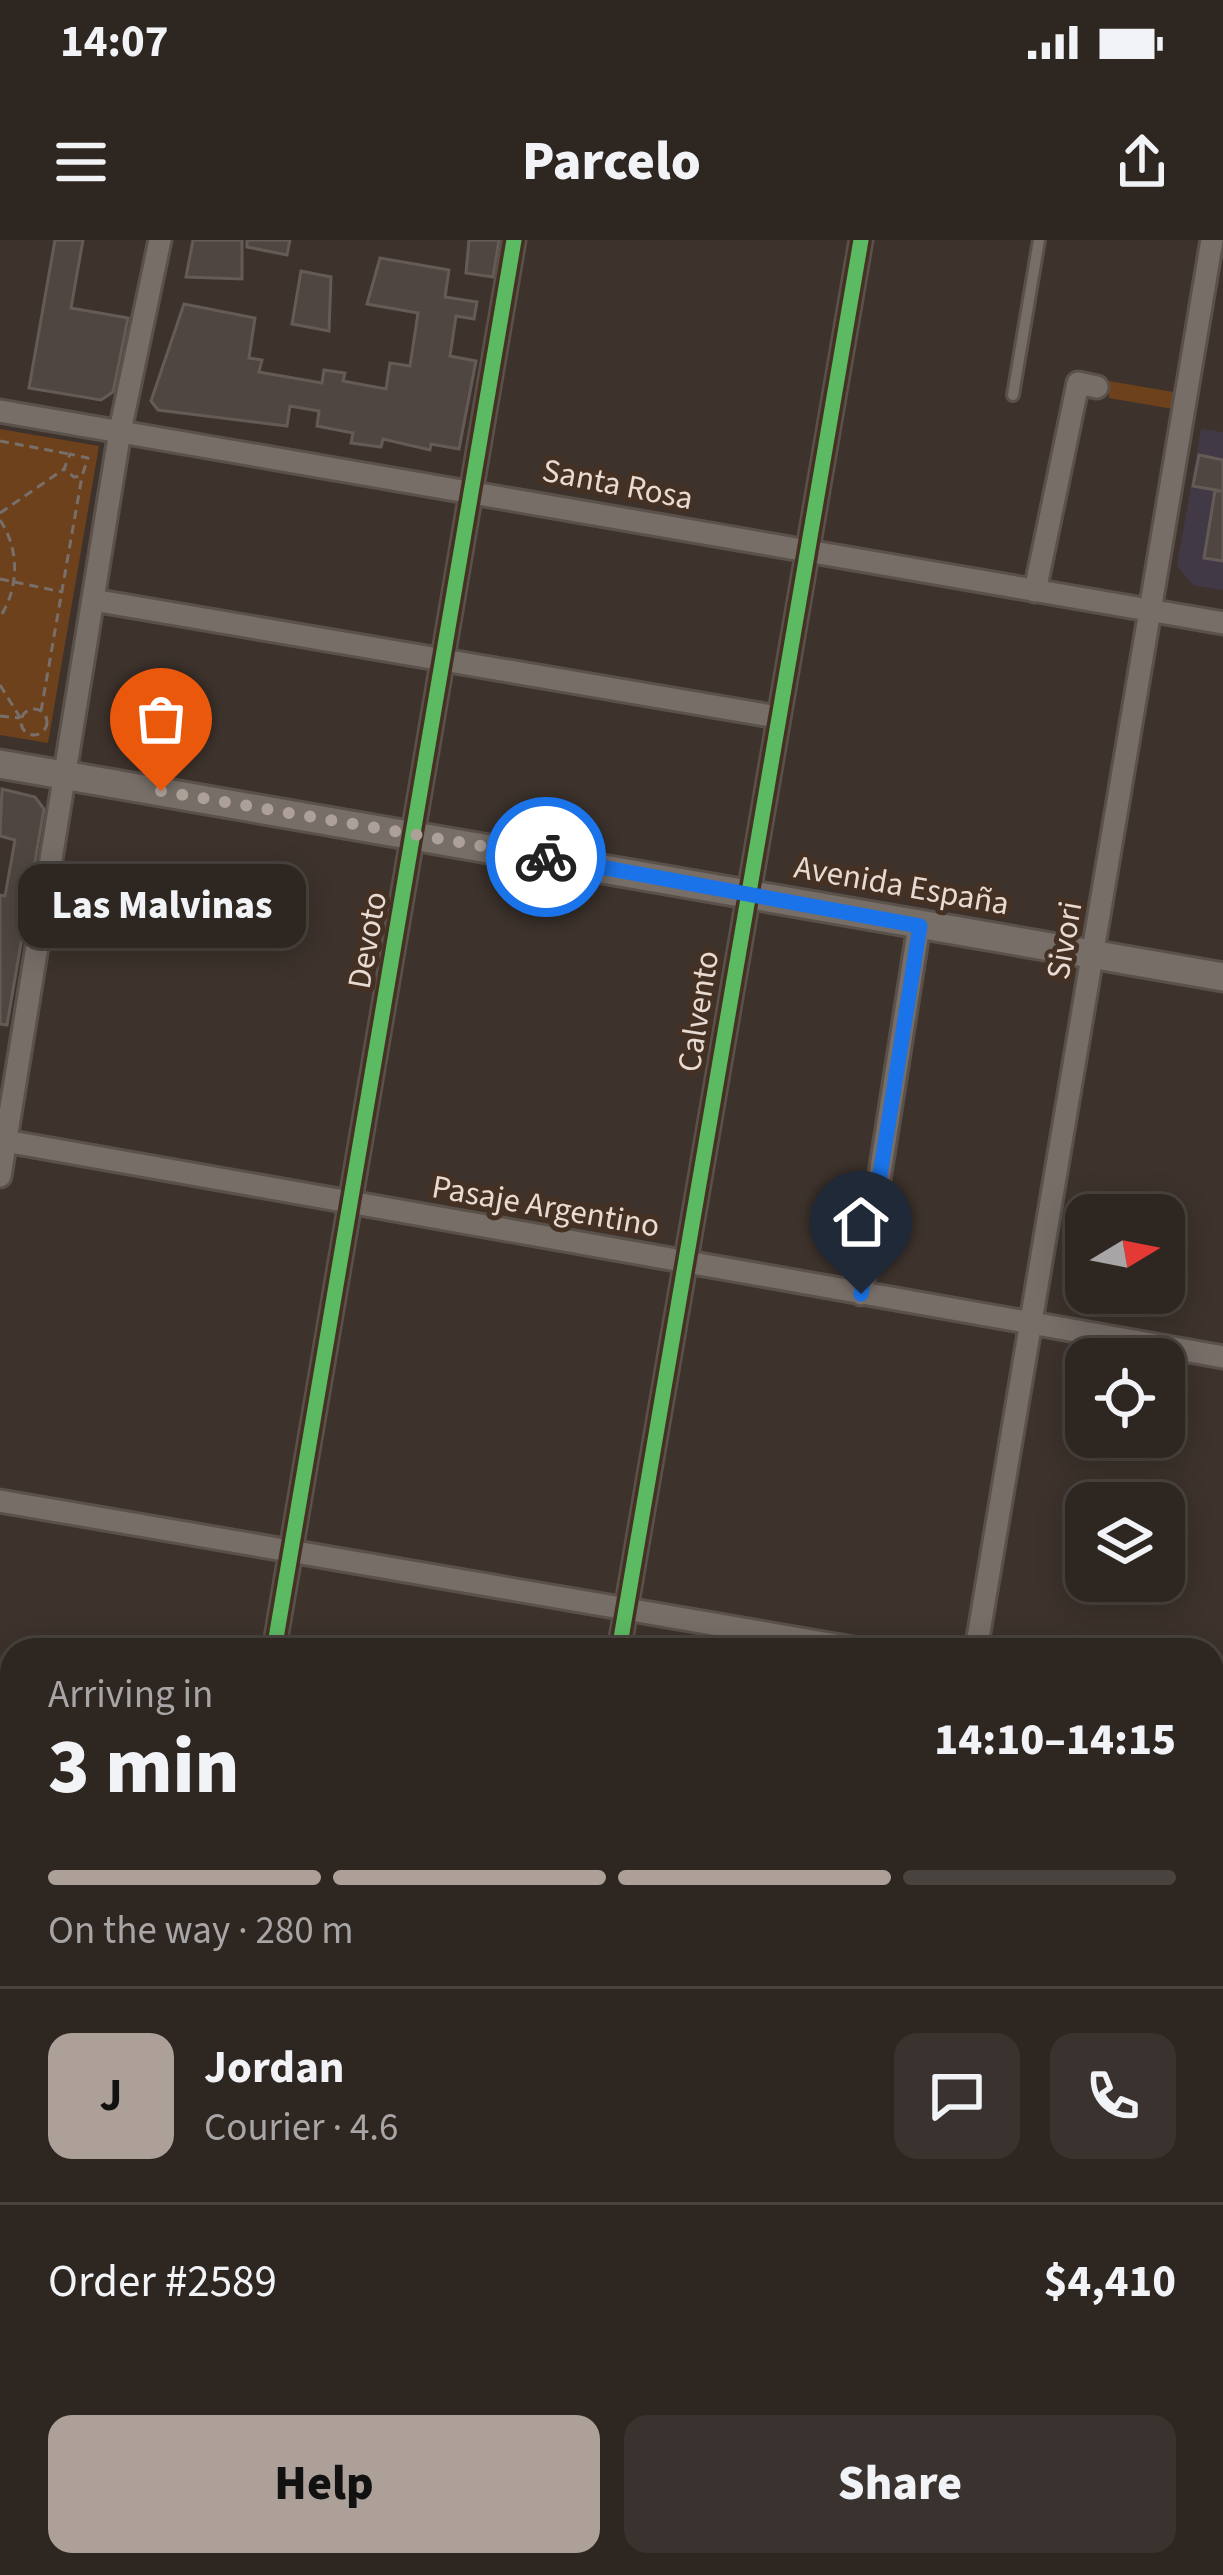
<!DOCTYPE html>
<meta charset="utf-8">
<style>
:root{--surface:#2e2621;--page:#3a322e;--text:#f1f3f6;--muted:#a7a5a5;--line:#49433f;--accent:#aca099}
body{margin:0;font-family:"Source Sans 3",sans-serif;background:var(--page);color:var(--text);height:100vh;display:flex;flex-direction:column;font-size:45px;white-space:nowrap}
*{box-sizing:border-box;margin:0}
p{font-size:39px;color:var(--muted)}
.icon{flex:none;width:66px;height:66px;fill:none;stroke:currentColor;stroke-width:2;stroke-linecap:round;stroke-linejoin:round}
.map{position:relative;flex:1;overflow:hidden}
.side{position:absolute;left:0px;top:1398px;width:1224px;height:939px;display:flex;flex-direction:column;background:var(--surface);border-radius:36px 36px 0 0;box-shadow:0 6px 30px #0003,0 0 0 3px var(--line)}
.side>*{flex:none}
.needle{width:78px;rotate:80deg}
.fabs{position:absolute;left:1065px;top:954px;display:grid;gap:24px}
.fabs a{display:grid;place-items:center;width:120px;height:120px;border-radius:24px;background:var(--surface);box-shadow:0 6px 30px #0003,0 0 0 3px var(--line);font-size:60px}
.pin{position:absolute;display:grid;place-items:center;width:102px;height:102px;color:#fff;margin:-123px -51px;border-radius:50% 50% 50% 0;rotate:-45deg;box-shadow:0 0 12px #0007}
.pin .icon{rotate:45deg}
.courier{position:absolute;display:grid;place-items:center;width:120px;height:120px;margin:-60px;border:9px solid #1a73e8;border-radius:50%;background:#fff;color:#222;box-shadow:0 3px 15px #0007}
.bubble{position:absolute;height:84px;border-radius:24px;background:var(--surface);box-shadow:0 6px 30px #0003,0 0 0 3px var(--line);font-size:39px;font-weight:800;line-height:84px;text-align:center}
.headline em{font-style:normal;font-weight:800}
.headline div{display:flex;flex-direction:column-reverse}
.headline{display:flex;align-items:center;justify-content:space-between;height:204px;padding:0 48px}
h1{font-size:78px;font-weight:800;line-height:90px}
.bar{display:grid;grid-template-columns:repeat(4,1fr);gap:18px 12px;align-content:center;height:144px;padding:0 48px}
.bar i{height:15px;border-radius:9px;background:var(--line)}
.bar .on{background:var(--accent)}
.bar p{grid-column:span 4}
.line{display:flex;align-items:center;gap:30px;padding:0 48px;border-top:3px solid var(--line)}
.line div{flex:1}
.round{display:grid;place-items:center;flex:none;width:126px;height:126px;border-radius:24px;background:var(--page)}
.button{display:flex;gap:24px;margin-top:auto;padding:24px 48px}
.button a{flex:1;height:138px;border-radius:24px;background:var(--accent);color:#111;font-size:48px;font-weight:800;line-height:138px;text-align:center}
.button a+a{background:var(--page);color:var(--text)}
.status{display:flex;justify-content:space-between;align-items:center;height:84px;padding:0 60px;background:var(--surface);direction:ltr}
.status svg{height:33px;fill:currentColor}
header{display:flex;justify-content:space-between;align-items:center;height:156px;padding:0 48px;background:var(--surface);font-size:54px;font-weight:800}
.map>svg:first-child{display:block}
.education{fill:#423946}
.green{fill:#6d411c}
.building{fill:#504641;stroke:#655b56;stroke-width:3}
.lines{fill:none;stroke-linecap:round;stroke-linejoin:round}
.service-casing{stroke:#5b514b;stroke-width:16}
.minor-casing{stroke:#5b514b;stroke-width:27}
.tertiary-casing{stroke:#5b514b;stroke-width:33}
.primary-casing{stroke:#5b514b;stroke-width:39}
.path{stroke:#786f6a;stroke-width:3;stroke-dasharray:9 6;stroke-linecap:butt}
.service{stroke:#776e68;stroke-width:10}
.minor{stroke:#776e68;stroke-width:21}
.tertiary{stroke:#776e68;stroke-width:27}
.primary{stroke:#786e63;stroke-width:33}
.cycleway-casing{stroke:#453124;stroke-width:22}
.cycleway{stroke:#5cba63;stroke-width:15}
.done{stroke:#aca099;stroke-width:12;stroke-dasharray:0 21.6}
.route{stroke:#1a73e8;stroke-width:15}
.labels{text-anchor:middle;stroke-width:10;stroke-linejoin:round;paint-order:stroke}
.street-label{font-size:33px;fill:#e8dbd3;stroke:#453124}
</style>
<div class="status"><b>14:07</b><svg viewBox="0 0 49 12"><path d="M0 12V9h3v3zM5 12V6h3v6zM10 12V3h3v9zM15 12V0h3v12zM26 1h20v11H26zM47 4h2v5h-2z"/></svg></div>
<header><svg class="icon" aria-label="menu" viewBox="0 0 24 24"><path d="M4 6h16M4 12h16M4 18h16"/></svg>Parcelo<svg class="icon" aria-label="share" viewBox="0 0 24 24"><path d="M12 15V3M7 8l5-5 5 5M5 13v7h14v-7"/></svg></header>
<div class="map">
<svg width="1223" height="2335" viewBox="0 0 1223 2335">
<rect width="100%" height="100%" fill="#3d322c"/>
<!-- education -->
<polygon class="education" points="1201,189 1223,192 1223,350 1193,345 1177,326"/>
<!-- green -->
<g class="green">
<polygon points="1109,141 1179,153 1173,169 1109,158"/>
<polygon points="0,189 99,206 48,503 0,495"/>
</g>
<!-- building -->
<g class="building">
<polygon points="55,0 83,0 71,68 128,78 113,152 101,160 29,148"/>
<polygon points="193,0 242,0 242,39 186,37"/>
<polygon points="247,0 290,0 287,15 247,7"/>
<polygon points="469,0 499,0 493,37 466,33"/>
<polygon points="380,18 449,30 445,57 477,62 474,79 456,76 450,116 476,121 459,209 431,204 430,210 383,199 381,207 351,203 353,193 317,186 319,171 290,166 287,186 158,170 151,161 184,64 255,78 249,118 262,120 259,132 322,143 324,130 345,133 343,141 386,149 390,123 410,126 418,73 367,64"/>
<polygon points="301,31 331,37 329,91 292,84"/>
<polygon points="1199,215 1223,220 1223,321 1204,318 1215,251 1221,251 1193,246"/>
<polygon points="2,549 35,557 44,569 7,785 0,784 0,655 5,656 15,600 0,596"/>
</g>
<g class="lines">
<!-- service casing -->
<g class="service-casing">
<polyline id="service" points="1013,155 1039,0"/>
</g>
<!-- minor casing -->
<g class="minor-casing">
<g id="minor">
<polyline points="0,171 1223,383"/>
<polyline points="1035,351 1078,143 1097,147"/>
<polyline points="93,360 777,477"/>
<polyline points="0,900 1223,1117"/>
<polyline points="0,936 120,191 160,0"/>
<polyline points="861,1054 919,686"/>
<polyline points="0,1261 864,1410"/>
<polyline points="274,1410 514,0"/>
<polyline points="619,1410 861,0"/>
<polyline points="976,1410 1212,0"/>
<polyline points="1212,1466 1223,1468"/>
<polyline points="0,1608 12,1610"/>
<polyline points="1212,1813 1223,1816"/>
<polyline points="0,1952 12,1954"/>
<polyline points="462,2335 464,2325"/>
<polyline points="820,2335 822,2325"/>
</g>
</g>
<!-- tertiary casing -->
<g class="tertiary-casing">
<polyline id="tertiary" points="0,524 1223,737"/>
</g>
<!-- primary casing -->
<g class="primary-casing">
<g id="primary">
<polyline points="1212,2188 1223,2126"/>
<polyline points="0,2294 12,2296"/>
<polyline points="187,2325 254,2335"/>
<polyline points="0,2326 62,2335"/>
<polyline points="1186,2335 1188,2325"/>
</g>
</g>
<!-- path -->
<g class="path">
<polyline points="0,201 69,214"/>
<polyline points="0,273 64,229 70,214 88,218 82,236 74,237 64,229"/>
<path d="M0,280C20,310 19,348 0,377"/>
<polyline points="0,339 63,352"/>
<polyline points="0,445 21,479"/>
<circle cx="34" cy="482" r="13"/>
<polyline points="41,471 82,236"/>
<polyline points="0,476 19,478"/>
<polyline points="277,2327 328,2335"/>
</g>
<!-- service -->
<use href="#service" class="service"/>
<!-- minor -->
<use href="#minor" class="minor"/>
<!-- tertiary -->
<use href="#tertiary" class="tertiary"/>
<!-- primary -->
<use href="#primary" class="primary"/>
<!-- cycleway casing -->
<g class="cycleway-casing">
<g id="cycleway">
<polyline points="274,1410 514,0"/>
<polyline points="619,1410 861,0"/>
</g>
</g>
<!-- cycleway -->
<use href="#cycleway" class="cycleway"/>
</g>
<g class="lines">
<!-- done -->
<polyline class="done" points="161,551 546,617"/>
<!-- route -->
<polyline class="route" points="546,617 920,686 861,1054"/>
</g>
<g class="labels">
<!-- street labels -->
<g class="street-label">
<text transform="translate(618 243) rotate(11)" y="12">Santa Rosa</text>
<text transform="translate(902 644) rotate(10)" y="12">Avenida España</text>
<text transform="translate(366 700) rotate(-80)" y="12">Devoto</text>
<text transform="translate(1063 700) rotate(-80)" y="12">Sivori</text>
<text transform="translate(697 771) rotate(-81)" y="12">Calvento</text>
<text transform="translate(546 965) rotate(10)" y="12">Pasaje Argentino</text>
</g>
</g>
</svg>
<div class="fabs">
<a><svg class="needle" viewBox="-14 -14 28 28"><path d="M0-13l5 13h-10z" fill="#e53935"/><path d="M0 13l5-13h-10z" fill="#a7a5a5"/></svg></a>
<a><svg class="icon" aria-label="locate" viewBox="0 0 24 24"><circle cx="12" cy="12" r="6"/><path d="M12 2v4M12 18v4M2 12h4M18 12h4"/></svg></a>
<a><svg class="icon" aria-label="layers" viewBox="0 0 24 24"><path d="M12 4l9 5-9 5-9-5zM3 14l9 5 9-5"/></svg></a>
</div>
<div class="pin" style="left:161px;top:551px;background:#ea580c"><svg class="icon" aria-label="bag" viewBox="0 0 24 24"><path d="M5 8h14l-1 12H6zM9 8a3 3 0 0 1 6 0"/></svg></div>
<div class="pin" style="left:861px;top:1054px;background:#1f2937"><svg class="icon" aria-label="home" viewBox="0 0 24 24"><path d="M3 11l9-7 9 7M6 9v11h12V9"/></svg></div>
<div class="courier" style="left:546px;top:617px"><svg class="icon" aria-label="bike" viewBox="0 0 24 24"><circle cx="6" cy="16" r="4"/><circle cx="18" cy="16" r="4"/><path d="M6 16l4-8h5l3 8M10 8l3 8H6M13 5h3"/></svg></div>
<div class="bubble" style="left:18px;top:624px;width:288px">Las Malvinas</div>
<section class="side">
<div class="headline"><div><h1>3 min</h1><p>Arriving in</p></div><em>14:10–14:15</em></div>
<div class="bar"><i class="on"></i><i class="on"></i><i class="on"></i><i></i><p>On the way · 280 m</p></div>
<div class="line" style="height:216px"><b class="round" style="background:var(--accent);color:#111">J</b><div><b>Jordan</b><p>Courier · 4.6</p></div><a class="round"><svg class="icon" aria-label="chat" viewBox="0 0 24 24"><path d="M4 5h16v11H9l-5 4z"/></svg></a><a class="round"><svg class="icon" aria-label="phone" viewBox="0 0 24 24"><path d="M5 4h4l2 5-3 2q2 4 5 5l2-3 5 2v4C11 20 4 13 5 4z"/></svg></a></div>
<div class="line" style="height:156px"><div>Order #2589</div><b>$4,410</b></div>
<div class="button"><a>Help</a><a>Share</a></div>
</section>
</div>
